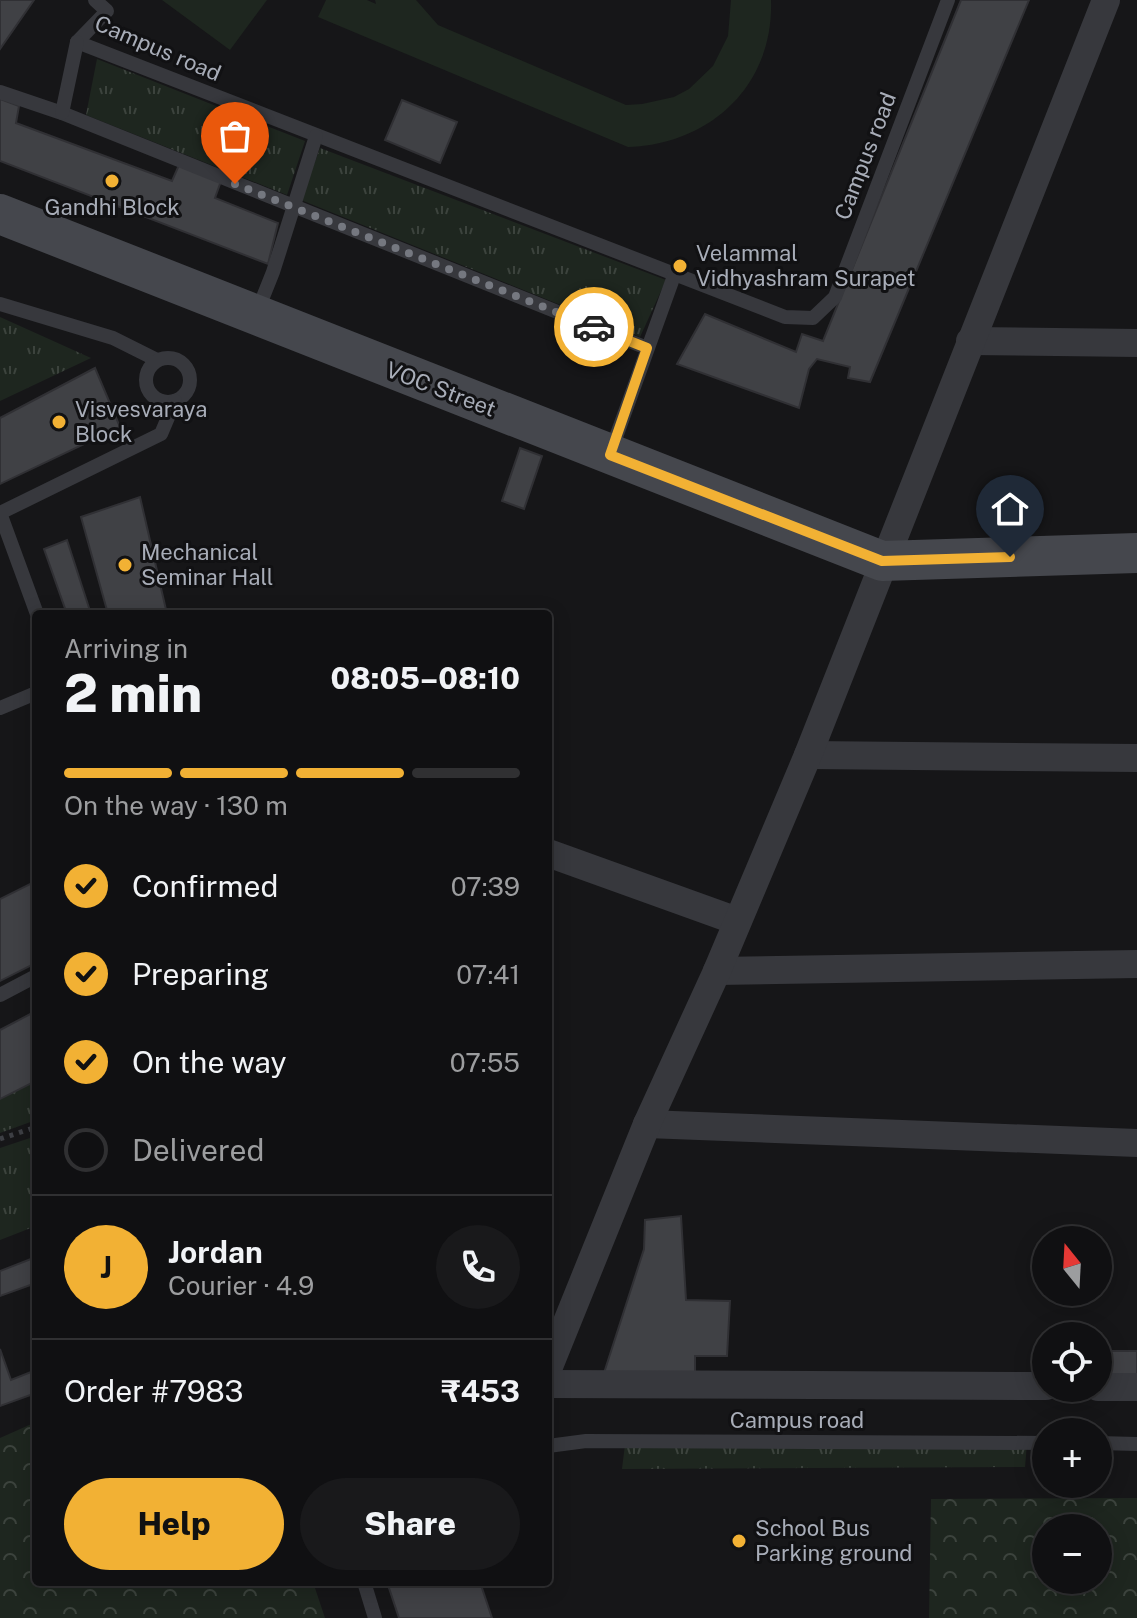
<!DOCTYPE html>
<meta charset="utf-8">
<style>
:root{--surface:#101012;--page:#19191b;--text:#f1f3f6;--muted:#9c9d9f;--line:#303032;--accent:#f2b134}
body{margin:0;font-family:"Public Sans",sans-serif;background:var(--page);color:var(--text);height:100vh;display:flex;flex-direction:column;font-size:30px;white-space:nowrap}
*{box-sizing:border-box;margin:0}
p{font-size:26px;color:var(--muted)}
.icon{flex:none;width:44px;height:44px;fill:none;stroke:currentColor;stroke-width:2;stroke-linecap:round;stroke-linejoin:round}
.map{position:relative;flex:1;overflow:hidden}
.sheet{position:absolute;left:32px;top:610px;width:520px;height:976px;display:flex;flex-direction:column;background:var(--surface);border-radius:8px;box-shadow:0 4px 20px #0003,0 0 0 2px var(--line)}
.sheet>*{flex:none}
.needle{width:52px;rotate:342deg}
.tools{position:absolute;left:1032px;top:1226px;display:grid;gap:16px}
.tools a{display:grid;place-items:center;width:80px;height:80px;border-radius:50%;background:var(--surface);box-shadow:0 4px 20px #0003,0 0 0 2px var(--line);font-size:40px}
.pin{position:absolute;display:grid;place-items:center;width:68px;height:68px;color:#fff;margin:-82px -34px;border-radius:50% 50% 50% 0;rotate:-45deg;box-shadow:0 0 8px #0007}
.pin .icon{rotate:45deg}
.courier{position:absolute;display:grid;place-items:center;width:80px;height:80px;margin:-40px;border:6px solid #f2b134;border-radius:50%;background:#fff;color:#222;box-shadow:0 2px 10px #0007}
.overview em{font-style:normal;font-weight:800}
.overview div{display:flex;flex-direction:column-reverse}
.overview{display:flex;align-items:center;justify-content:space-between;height:136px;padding:0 32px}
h1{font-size:52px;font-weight:800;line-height:60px}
.bar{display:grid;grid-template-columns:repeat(4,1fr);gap:12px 8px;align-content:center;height:96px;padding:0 32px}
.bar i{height:10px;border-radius:6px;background:var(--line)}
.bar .active{background:var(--accent)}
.bar p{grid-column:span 4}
.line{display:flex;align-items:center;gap:20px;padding:0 32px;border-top:2px solid var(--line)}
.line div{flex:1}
.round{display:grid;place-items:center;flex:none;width:84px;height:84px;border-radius:42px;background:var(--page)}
ol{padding:0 32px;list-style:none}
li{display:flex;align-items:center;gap:24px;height:88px}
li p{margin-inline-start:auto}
li .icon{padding:8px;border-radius:50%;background:var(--accent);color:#111;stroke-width:4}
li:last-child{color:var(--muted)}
li i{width:44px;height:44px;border:4px solid var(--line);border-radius:50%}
.action{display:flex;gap:16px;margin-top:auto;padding:16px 32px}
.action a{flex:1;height:92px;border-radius:48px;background:var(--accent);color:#111;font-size:32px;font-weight:800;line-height:92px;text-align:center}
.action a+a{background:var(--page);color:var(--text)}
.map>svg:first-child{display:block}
.grass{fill:url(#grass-tufts)}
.park{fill:url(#park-crowns);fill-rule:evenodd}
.pitch{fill:#1e261f}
.building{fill:#404145;stroke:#303034;stroke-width:2}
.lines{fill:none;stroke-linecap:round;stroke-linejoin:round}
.path{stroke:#3d3f44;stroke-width:5;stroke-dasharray:4 6;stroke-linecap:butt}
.lane{stroke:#37383d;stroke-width:14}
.street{stroke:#37383d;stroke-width:28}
.secondary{stroke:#45474d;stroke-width:40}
.done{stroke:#757880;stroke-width:8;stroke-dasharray:0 14.4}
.route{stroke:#f2b134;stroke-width:10}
.poi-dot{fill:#f2b134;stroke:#111113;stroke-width:3}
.labels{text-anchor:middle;stroke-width:6;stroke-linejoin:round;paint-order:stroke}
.street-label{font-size:22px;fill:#a8adb8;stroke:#111113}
.poi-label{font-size:22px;fill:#a8adb8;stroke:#111113;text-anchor:start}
</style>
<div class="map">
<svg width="1137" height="1618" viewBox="0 0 1137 1618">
<defs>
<pattern id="grass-tufts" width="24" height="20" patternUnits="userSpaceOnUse" patternTransform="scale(2)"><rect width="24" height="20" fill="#1e261f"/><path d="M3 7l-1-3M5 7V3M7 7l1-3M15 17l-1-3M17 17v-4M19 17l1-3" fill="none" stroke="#3c433d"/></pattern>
<pattern id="park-crowns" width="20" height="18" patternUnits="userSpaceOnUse" patternTransform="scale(2)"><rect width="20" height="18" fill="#1e261f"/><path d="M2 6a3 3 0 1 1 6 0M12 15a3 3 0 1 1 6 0" fill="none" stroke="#3c433d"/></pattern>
</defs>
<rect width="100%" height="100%" fill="#161618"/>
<!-- grass -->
<g class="grass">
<polygon points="97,59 305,141 287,195 86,115"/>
<polygon points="320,148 666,280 640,337 301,200"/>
<polygon points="0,317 91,358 0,401"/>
<polygon points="36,1080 36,1120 0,1133 0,1097"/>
<polygon points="36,1136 36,1226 0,1240 0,1148"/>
<polygon points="1027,1442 1025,1467 622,1469 625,1445"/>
</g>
<!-- park -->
<g class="park">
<polygon points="36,1422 36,1582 313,1582 325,1618 0,1618 0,1438"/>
<path d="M1137,1498V1618H929L931,1499ZM1046,1528H1098V1580H1046Z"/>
</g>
<!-- pitch -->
<g class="pitch">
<polygon points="162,0 267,0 230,50"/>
<path d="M326,0H367L376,4L375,0H416L438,25L626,105L642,104L674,97L689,89L713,66L728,36L731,0H771C774,85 711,144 628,147L318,17Z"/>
</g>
<!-- building -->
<g class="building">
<polygon points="0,0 34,0 0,49"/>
<polygon points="961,0 1029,0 870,382 848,378 850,367 817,359 809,369 799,408 677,364 705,314 796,352 802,334 823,341"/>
<polygon points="0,99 19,106 16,123 172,181 179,165 221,181 215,198 278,223 268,264 0,161"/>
<polygon points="402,100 457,122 440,163 385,140"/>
<polygon points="95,368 120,427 0,484 0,418"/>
<polygon points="520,448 542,456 524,509 502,501"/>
<polygon points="140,497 167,614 108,614 81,517"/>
<polygon points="67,540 91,614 67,614 44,549"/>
<polygon points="36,881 36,963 0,981 0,899"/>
<polygon points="36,1011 36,1081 0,1099 0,1030"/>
<polygon points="681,1216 686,1300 730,1301 727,1356 695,1356 695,1373 604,1373 644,1249 645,1220"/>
<polygon points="36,1257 36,1283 0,1296 0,1271"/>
<polygon points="0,1349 11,1380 36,1370 36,1393 0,1406"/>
<rect x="1098" y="1351" width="39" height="30"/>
<polygon points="387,1582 480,1582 492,1618 399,1618"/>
</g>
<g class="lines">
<!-- path -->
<polyline class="path" points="0,1139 36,1127"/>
<!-- lane -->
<g class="lane">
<polyline points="77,42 785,317 813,318 835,297 948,0"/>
<polyline points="77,42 107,11 95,0"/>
<polyline points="0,92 62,113 647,348"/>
<polyline points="62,113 77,42"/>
<polyline points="0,304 113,338 157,360"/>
<polyline points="257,312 273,272 316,136"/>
<circle cx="168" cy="380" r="22"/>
<polyline points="611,451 675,273"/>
<polyline points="37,614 0,513 161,434 175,401"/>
<polyline points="0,708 36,693"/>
<polyline points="0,995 36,976"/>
<polyline points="1098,1443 1137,1444"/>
<polyline points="548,1446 586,1441 1046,1443"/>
<polyline points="364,1582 375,1618"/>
</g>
<!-- street -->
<g class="street">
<polyline points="970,341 1137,343"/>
<polyline points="808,755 1137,758"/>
<polyline points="548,853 737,921"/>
<polyline points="717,971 1137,964"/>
<polyline points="647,1124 1137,1143"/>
<polyline points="548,1369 647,1124 717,971 808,755 1106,0"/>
<polyline points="548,1384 1046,1386"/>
<polyline points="1098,1387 1137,1387"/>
</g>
<!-- secondary -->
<polyline class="secondary" points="0,214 882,561 1137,553"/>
</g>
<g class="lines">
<!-- done -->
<polyline class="done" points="235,184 594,327"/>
<!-- route -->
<polyline class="route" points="594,327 647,348 610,455 882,561 1010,557"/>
</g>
<!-- markers -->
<g class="poi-dot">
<circle cx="112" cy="181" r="8"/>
<circle cx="680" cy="266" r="8"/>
<circle cx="59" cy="422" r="8"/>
<circle cx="125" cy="565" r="8"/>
<circle cx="739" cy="1541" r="8"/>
</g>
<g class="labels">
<!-- street labels -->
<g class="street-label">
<text transform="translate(158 48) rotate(23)" y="8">Campus road</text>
<text transform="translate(865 156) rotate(-69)" y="8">Campus road</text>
<text transform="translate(441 389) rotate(21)" y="8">VOC Street</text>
<text x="797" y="1428">Campus road</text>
</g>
<!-- poi labels -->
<g class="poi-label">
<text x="112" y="215" text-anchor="middle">Gandhi Block</text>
<text x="696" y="261">Velammal<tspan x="696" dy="25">Vidhyashram Surapet</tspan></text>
<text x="75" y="417">Visvesvaraya<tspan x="75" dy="25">Block</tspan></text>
<text x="141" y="560">Mechanical<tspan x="141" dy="25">Seminar Hall</tspan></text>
<text x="755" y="1536">School Bus<tspan x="755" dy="25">Parking ground</tspan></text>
</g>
</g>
</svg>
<div class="tools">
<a><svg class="needle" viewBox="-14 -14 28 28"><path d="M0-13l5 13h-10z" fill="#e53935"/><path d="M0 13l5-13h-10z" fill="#9c9d9f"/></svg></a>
<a><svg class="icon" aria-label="locate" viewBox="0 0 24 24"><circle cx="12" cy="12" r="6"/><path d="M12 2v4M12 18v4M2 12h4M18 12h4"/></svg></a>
<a>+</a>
<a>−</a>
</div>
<div class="pin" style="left:235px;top:184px;background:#ea580c"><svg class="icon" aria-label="bag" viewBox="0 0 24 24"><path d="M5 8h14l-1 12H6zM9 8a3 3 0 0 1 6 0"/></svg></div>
<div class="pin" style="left:1010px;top:557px;background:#1f2937"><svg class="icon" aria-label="home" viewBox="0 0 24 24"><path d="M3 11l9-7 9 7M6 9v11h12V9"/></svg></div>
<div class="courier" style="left:594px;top:327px"><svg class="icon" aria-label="car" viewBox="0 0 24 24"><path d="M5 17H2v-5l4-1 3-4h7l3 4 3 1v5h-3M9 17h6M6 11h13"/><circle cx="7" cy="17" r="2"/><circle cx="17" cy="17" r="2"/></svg></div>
<section class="sheet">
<div class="overview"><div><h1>2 min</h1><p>Arriving in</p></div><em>08:05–08:10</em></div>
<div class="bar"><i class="active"></i><i class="active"></i><i class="active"></i><i></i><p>On the way · 130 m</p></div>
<ol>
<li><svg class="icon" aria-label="check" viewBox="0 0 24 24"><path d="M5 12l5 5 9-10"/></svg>Confirmed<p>07:39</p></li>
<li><svg class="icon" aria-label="check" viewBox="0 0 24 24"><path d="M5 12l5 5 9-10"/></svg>Preparing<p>07:41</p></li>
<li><svg class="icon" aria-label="check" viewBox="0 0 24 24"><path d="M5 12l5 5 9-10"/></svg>On the way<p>07:55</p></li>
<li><i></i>Delivered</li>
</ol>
<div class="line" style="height:144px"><b class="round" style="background:var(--accent);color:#111">J</b><div><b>Jordan</b><p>Courier · 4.9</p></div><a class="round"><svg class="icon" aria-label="phone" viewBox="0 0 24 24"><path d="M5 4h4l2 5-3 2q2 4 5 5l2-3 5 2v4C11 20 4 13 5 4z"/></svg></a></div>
<div class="line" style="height:104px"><div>Order #7983</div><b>₹453</b></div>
<div class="action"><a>Help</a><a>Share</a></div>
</section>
</div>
